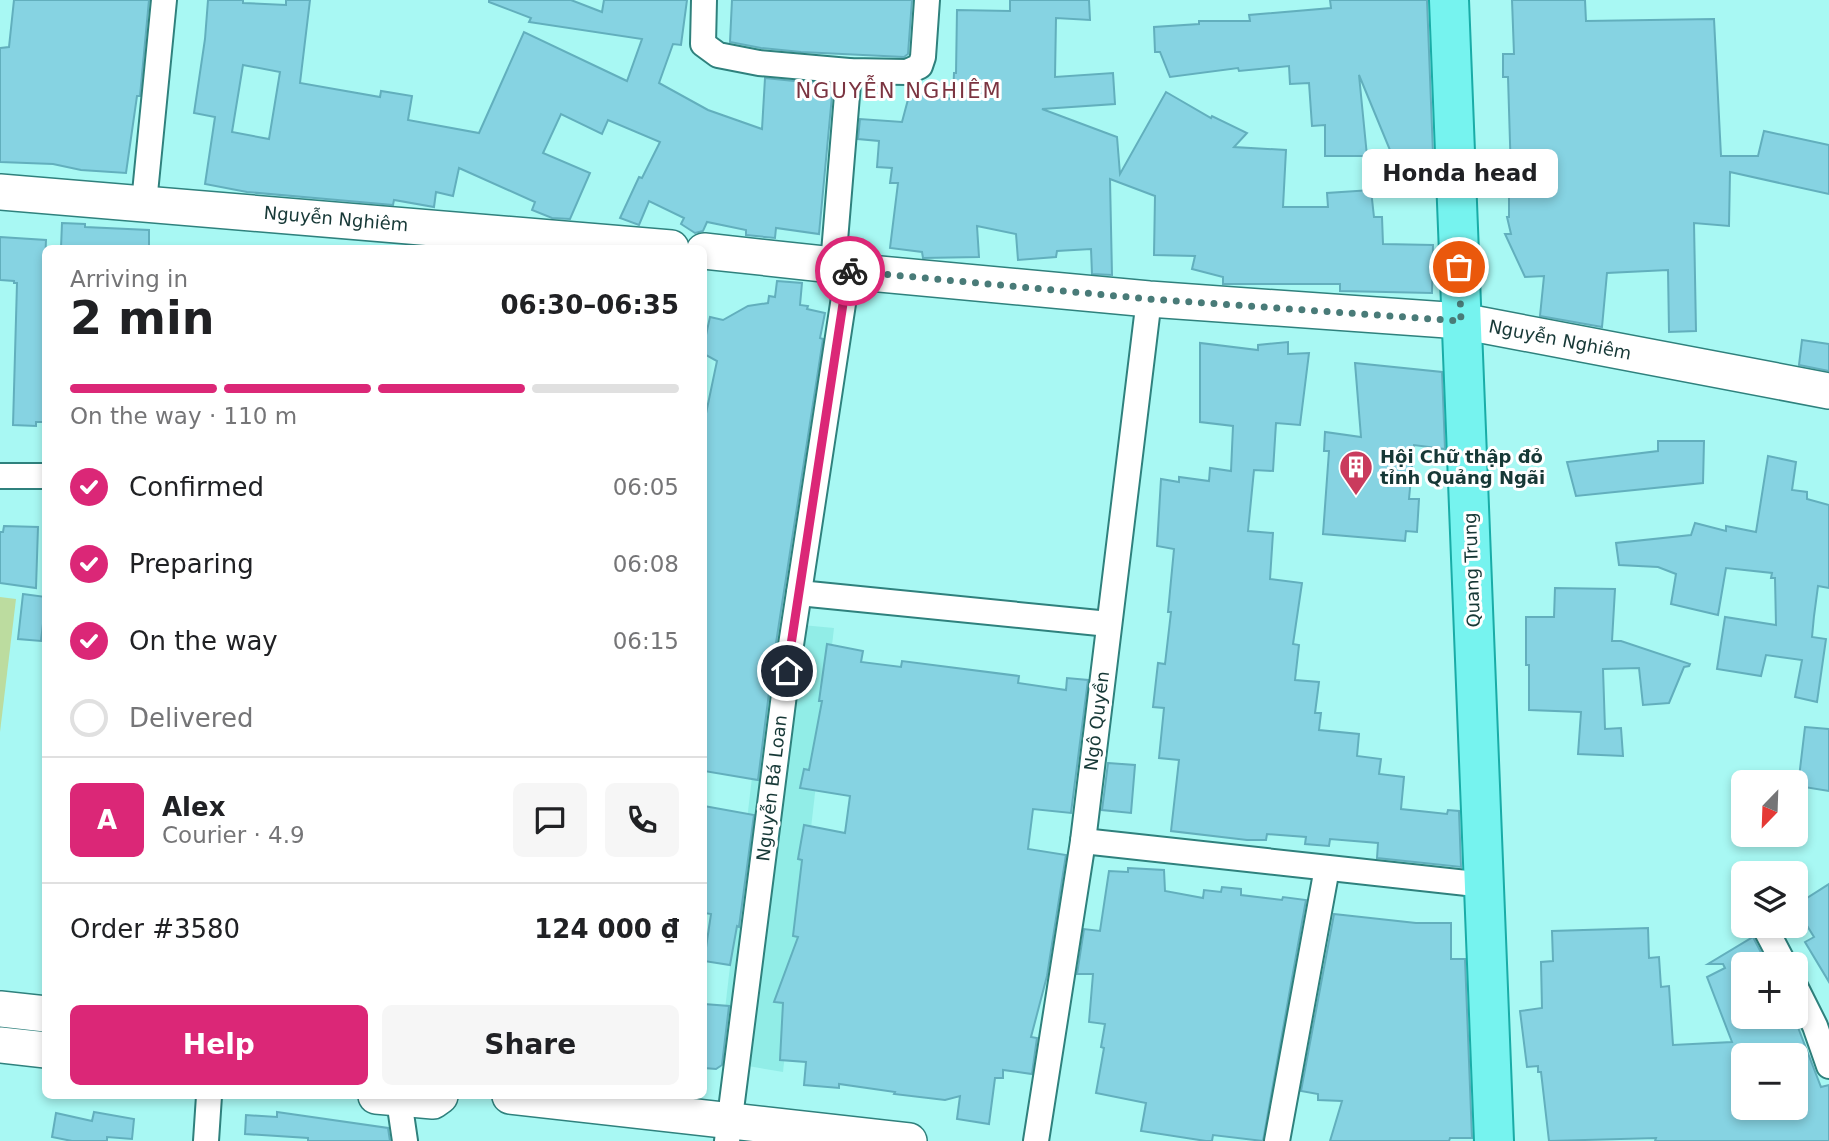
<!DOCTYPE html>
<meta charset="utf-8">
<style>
:root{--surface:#fff;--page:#f6f6f6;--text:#202124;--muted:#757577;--line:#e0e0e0;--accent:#db2777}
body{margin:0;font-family:"DejaVu Sans",sans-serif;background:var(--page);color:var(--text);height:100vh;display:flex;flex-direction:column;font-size:26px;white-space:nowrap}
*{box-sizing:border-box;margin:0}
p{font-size:23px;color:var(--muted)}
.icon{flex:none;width:38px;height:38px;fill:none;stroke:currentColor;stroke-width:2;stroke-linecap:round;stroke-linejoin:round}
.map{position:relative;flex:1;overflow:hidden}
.side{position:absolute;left:42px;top:245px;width:665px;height:854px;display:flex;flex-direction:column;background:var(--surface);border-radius:10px;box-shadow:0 4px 10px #0003}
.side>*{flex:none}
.needle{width:46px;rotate:203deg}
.controls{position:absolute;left:1731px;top:770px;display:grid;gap:14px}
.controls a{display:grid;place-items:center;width:77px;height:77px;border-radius:10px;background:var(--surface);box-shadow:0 4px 10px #0003;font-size:35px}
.pin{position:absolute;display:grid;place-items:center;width:60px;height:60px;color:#fff;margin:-30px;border:4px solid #fff;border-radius:50%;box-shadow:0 2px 7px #0007}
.courier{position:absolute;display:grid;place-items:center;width:70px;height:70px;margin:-35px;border:5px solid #db2777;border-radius:50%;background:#fff;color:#222;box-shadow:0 2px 9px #0007}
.bubble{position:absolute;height:49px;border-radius:10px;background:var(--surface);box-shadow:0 4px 10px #0003;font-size:23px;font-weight:700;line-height:49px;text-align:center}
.summary em{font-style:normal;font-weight:700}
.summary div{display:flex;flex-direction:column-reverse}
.summary{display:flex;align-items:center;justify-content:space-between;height:119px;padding:0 28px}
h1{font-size:46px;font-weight:700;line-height:52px}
.bar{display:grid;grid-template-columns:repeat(4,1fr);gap:10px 7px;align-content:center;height:84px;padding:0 28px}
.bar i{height:9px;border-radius:5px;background:var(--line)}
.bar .current{background:var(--accent)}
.bar p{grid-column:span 4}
.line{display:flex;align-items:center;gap:18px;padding:0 28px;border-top:2px solid var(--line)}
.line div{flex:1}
.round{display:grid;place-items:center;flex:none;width:74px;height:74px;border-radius:10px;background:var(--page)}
ol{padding:0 28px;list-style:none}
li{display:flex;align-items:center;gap:21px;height:77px}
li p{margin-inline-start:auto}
li .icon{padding:7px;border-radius:50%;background:var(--accent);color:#fff;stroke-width:4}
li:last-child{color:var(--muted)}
li i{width:38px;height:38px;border:4px solid var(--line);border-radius:50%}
.button{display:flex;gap:14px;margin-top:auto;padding:14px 28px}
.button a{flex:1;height:80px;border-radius:10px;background:var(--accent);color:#fff;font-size:28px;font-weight:700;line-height:80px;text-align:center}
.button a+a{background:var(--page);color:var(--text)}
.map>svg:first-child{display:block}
.built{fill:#91ede7}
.green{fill:#bcdc9f}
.building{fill:#86d3e2;stroke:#62afbd;stroke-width:2;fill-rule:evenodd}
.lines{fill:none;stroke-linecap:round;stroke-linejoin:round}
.street-casing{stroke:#2f817d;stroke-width:28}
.secondary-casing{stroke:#2f817d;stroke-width:38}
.primary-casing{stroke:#19aca7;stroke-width:42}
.street{stroke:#fff;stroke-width:24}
.secondary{stroke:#fff;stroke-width:35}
.primary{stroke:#76f3ef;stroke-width:38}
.done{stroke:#497b78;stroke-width:7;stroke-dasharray:0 12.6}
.route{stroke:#db2777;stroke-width:9}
.labels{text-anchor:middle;stroke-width:6;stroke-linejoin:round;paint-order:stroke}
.street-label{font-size:18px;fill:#163836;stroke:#fff}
.poi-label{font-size:18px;font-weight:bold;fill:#163836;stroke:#fff;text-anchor:start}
.quarter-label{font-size:21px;letter-spacing:2px;fill:#7b3441;stroke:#fff}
</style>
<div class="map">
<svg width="1829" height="1141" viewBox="0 0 1829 1141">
<rect width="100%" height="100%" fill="#a8f8f3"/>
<!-- built -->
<polygon class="built" points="770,622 834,628 783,1072 719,1061"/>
<!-- green -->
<polygon class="green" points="0,597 16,599 0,732"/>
<!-- building -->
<g class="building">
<polygon points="14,0 149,0 140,96 137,96 126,173 81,170 53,164 0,162 0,48 9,47"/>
<path d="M208,0H243V3L286,5V0H310L300,83L380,97L381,91L412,96L408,120L479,133L524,32L627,81L642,39L529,22L531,18L489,2V0H571L602,12L604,0H687L681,45L673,44L659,83L708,110L762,129L765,78L833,85L819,234L776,228L775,238L746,235V230L707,222L703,231L695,233L681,224L684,218L649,201L639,225L620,218L639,177L642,178L660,142L608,120L602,134L561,114L543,153L590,173L570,219L552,218L532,210L535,202L459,168L453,196L436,192L434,207L394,200L393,205L247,192L205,184L215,117L194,113L205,39ZM243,65L280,72L269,139L232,132Z"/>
<polygon points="732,0 912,0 908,54 904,57 801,52 761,48 730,42"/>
<polygon points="1010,0 1089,0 1090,20 1056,18 1055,77 1113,73 1115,104 1042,109 1117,137 1120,174 1166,92 1211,118 1212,116 1247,133 1234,147 1286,150 1283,207 1328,207 1327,193 1371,190 1374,217 1382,217 1383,244 1433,245 1432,293 1340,291 1340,284 1223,284 1223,277 1192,269 1195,256 1154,255 1155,196 1110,179 1112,275 1092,274 1091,249 1057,251 1056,257 1018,260 1016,234 977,226 979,257 923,258 922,252 890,248 898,183 890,183 892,168 877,167 879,141 858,139 860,119 902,122 910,92 953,99 954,73 956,73 957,10 1010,11"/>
<polygon points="1330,0 1427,0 1433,154 1392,155 1359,75 1367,156 1325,156 1325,125 1312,126 1309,83 1290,84 1289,66 1239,71 1238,68 1170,77 1160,52 1155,52 1154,27 1199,24 1199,21 1250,21 1249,15 1331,8"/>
<polygon points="1512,0 1585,0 1586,21 1714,19 1721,156 1758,156 1764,131 1829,145 1829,194 1730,172 1729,226 1694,223 1696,331 1669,332 1668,270 1607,273 1602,327 1540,316 1544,276 1525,277 1505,234 1511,234 1507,217 1509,217 1509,175 1511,175 1508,77 1503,77 1503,54 1514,54"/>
<polygon points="62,223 85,224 85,227 149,230 149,248 61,248"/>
<polygon points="0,237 46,240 44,287 46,422 36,422 36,426 13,425 17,283 14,283 14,281 0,280"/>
<polygon points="777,281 802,283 800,305 808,306 807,309 825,313 820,338 823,339 772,669 758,780 704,771 704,423 717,361 704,354 704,344 710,317 723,320 748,306 768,303 769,296 775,297"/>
<polygon points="1802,340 1829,344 1829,371 1799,365"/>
<polygon points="1288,342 1288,354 1309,353 1300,425 1276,423 1273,471 1254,470 1248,531 1273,533 1270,579 1302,583 1293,644 1299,645 1295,680 1319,682 1315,713 1321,713 1319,730 1359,734 1357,756 1381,759 1379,774 1404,777 1401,809 1447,814 1448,810 1459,811 1461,867 1377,858 1378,843 1330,839 1329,846 1305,844 1306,837 1267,834 1266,840 1247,840 1171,831 1179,760 1159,758 1164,708 1153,707 1158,663 1165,664 1171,612 1168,612 1174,549 1157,546 1161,479 1179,482 1179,477 1209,481 1210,468 1231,471 1233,426 1200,422 1200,343 1258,350 1258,345"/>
<polygon points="1355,363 1442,372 1445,449 1414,445 1409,499 1419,499 1417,532 1406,531 1405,541 1323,534 1329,451 1324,451 1325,432 1361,437"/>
<polygon points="1658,441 1704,441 1703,483 1576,496 1567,462 1658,451"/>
<polygon points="1768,456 1796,462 1792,490 1807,492 1807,499 1829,505 1829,588 1818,586 1814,616 1812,637 1826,639 1817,702 1795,697 1802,660 1766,655 1761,676 1717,669 1725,617 1776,625 1775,578 1771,578 1772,573 1726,568 1718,615 1671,604 1676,574 1658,567 1619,565 1616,543 1691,535 1695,523 1726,531 1726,526 1756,532"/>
<polygon points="4,526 38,527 36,588 0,583 0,532 3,532"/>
<polygon points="1555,588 1615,589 1612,641 1621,641 1690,664 1689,666 1684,667 1669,703 1643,705 1639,668 1603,669 1605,729 1621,728 1623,756 1578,754 1581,712 1529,710 1529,665 1526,665 1526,617 1554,617"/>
<polygon points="23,594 46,597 41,641 18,639"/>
<polygon points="827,644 863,651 861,662 901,667 902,661 1019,676 1018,683 1066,690 1067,678 1088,680 1071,813 1033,809 1028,849 1066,855 1047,976 1031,1037 1037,1038 1032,1074 1003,1070 1003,1078 995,1078 989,1124 957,1119 960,1096 945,1100 894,1094 895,1092 839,1084 839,1088 804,1085 806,1062 780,1060 783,1003 774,1002 798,937 793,936 802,860 798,859 804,825 845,833 850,796 800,788 804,769 809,770 822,701 819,701"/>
<polygon points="1805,727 1829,729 1829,791 1798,786"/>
<polygon points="1108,763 1135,765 1131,813 1102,810"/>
<polygon points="704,806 754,815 739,927 737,926 730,965 704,961 711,914 704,913"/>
<polygon points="1128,868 1164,870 1165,891 1203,898 1204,890 1221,892 1222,887 1241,889 1241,895 1282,900 1283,897 1306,900 1263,1141 1213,1135 1212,1141 1206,1141 1141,1131 1146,1103 1096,1093 1104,1048 1101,1047 1105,1024 1089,1022 1093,974 1077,974 1084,929 1100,931 1109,871 1128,872"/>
<polygon points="1829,884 1829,982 1805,942 1814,937 1796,908 1796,905"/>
<polygon points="1334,914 1416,923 1451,923 1451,959 1465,959 1472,1138 1450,1138 1449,1141 1330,1141 1342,1101 1318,1100 1318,1094 1301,1091"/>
<path d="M1648,928L1649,958L1659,957L1661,987L1669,986L1673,1045L1732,1042L1707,977L1725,968L1723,964H1708L1753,937L1767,964H1743V1017H1794L1821,1087L1829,1085V1141H1655L1656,1138L1549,1141L1541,1072H1538V1066L1527,1067L1520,1011L1542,1008L1541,962L1553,961L1552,931ZM1743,1055H1796V1108H1779L1778,1113L1734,1109L1738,1059L1741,1065H1743Z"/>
<polygon points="704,1004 729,1006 722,1065 716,1069 704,1068"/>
<polygon points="94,1112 134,1119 132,1139 107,1137 107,1141 72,1141 52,1137 56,1113 92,1121"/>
<polygon points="277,1112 388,1128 390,1141 308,1141 308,1138 245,1134 246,1115 277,1117"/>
</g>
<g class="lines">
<!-- street casing -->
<g class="street-casing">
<g id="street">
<polyline points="704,0 703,44 718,55 759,63 849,71 907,72 920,66 923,57 927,0"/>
<polyline points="144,203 164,0"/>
<polyline points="833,265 849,71"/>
<polyline points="0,476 46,476"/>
<polyline points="799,593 1109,624"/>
<polyline points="1083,841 1485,885"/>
<polyline points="1764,926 1784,964"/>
<polyline points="1796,988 1815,1026 1829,1066"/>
<polyline points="399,1100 405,1141"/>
<polyline points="206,1141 209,1096"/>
<polyline points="727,1141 787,671 848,271"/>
<polyline points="1036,1141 1083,841 1149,299"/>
<polyline points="1277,1141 1327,868"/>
</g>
</g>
<!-- secondary casing -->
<g class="secondary-casing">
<g id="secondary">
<polyline points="0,192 671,248"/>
<polyline points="704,251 833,265 848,271 1149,299 1461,321 1829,391"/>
<polyline points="0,1009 46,1014"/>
<polyline points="0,1045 46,1050"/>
<polyline points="376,1096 433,1101 440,1096"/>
<polyline points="510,1096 909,1141"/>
</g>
</g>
<!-- primary casing -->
<g class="primary-casing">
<polyline id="primary" points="1449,0 1494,1141"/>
</g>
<!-- street -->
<use href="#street" class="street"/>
<!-- secondary -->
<use href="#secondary" class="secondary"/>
<!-- primary -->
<use href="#primary" class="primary"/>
</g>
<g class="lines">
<!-- done -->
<polyline class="done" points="850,271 1149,299 1461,321 1459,267"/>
<!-- route -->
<polyline class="route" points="787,671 848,271 850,271"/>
</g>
<!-- icons -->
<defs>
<g id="building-pin" transform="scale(1.75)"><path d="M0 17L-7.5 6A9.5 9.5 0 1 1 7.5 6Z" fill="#ca3b5d" stroke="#fff"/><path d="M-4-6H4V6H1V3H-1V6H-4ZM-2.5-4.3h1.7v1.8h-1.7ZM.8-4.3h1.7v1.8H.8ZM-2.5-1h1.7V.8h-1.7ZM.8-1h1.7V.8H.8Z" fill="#fff"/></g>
</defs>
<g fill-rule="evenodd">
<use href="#building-pin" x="1356" y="467"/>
</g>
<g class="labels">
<!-- street labels -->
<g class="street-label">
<text transform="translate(336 219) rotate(5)" y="6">Nguyễn Nghiêm</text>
<text transform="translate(1560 340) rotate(11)" y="6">Nguyễn Nghiêm</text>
<text transform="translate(1472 570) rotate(-92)" y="6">Quang Trung</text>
<text transform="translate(1097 721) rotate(-83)" y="6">Ngô Quyền</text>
<text transform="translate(772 788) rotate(-83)" y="6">Nguyễn Bá Loan</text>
</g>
<!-- poi labels -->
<g class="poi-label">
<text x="1380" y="463">Hội Chữ thập đỏ<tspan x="1380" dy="21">tỉnh Quảng Ngãi</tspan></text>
</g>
<!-- quarter labels -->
<g class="quarter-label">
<text x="899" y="98">NGUYỄN NGHIÊM</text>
</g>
</g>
</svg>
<div class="controls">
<a><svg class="needle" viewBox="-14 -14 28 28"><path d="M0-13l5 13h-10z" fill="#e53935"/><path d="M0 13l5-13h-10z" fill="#757577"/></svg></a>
<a><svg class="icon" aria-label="layers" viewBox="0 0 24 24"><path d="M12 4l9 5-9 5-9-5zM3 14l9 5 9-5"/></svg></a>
<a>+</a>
<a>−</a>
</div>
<div class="pin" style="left:1459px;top:267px;background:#ea580c"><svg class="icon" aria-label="bag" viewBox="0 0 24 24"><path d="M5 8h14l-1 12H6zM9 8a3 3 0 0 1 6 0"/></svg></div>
<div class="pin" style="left:787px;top:671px;background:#1f2937"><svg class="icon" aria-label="home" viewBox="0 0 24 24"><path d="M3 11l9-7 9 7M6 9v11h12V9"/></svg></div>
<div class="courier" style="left:850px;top:271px"><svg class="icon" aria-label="bike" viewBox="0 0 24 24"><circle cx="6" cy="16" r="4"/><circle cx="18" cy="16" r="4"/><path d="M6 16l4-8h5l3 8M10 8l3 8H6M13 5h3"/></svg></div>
<div class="bubble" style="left:1362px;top:149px;width:196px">Honda head</div>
<section class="side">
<div class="summary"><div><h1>2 min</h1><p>Arriving in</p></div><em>06:30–06:35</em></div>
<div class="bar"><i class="current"></i><i class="current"></i><i class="current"></i><i></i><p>On the way · 110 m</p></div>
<ol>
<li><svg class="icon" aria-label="check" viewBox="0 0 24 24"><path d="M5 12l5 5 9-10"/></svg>Confirmed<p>06:05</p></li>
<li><svg class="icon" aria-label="check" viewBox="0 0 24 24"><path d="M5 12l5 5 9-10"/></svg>Preparing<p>06:08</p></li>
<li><svg class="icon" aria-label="check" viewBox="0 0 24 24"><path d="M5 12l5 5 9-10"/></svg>On the way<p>06:15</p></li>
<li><i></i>Delivered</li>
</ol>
<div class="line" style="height:126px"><b class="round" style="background:var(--accent);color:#fff">A</b><div><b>Alex</b><p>Courier · 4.9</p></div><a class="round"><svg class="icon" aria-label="chat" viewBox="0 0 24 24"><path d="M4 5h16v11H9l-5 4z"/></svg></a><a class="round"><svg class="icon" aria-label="phone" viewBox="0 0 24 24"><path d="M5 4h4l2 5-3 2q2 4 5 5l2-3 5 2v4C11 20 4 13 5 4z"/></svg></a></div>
<div class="line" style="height:91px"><div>Order #3580</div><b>124 000 ₫</b></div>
<div class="button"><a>Help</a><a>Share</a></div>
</section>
</div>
